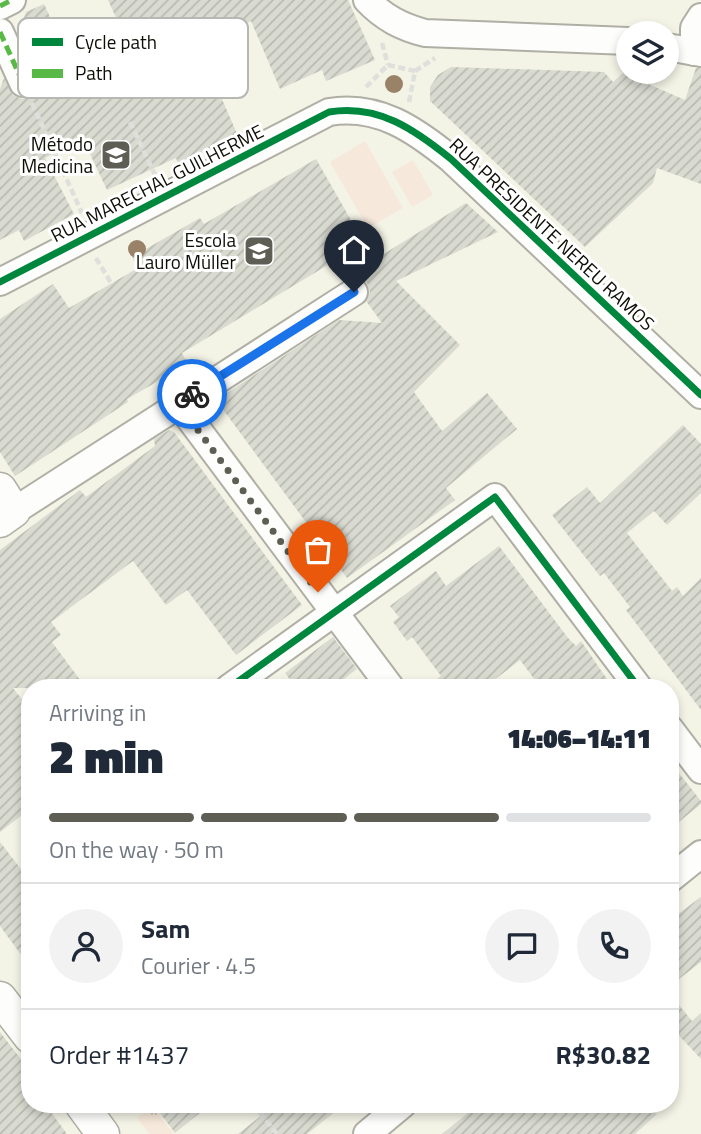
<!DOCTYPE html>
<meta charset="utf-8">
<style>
:root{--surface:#fff;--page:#f2f2f3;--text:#1f2937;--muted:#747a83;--line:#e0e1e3;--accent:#5e5e54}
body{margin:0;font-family:"Titillium Web",sans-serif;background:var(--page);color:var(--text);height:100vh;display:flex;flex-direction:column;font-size:26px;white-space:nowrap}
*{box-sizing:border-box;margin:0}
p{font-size:23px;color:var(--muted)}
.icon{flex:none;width:38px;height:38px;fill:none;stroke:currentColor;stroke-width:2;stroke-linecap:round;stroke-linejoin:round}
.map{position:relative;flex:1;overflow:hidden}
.drawer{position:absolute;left:21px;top:679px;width:658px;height:434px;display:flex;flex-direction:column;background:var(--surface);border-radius:28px;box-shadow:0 4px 10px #0003}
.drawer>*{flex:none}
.fabs{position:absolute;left:616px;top:21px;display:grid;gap:14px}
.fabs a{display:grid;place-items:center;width:63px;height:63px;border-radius:50%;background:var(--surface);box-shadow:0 4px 10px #0003;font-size:35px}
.pin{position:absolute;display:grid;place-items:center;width:60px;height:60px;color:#fff;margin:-72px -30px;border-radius:50% 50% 50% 0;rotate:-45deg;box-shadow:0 0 7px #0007}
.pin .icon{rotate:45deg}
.courier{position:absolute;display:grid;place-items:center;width:70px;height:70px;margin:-35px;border:5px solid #1a73e8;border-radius:50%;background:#fff;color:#222;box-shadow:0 2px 9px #0007}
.overview em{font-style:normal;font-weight:800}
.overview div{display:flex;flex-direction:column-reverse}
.overview{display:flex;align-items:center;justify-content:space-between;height:119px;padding:0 28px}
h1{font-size:46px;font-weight:800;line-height:52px}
.bar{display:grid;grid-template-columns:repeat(4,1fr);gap:10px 7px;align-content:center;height:84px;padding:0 28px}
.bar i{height:9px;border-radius:5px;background:var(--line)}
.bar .current{background:var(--accent)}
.bar p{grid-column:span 4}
.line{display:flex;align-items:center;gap:18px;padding:0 28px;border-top:2px solid var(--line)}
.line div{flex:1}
.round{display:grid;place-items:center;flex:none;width:74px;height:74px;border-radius:37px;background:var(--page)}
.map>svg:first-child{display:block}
.grass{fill:#f6e9db}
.park{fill:url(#park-tufts)}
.building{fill:url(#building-hatch)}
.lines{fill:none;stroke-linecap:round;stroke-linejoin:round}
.minor-casing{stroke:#afafa5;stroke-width:30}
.major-casing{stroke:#afafa5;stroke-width:35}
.path{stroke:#dfdfdc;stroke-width:4.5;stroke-dasharray:7 3.5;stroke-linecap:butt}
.minor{stroke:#fdfdfb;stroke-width:26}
.major{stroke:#fdfdfb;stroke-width:32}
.quiet{stroke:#58b947;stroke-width:5;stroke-dasharray:10 5;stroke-linecap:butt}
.cycleway-casing{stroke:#fff;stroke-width:11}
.cycleway{stroke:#00873e;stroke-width:7}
.tree{fill:#998268}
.done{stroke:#5e5e54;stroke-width:7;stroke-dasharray:0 12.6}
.route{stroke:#1a73e8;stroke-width:9}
.labels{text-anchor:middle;stroke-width:6;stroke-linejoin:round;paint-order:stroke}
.poi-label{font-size:19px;fill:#0e0e06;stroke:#fff;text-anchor:end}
.street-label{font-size:19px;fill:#0e0e06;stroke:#fff}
.key{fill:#fff;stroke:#b7b7b4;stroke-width:2}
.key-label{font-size:19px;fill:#0e0e06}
</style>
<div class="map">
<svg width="701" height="1134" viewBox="0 0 701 1134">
<defs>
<pattern id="park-tufts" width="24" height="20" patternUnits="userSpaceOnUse" patternTransform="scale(1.75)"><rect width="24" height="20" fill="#f6e9db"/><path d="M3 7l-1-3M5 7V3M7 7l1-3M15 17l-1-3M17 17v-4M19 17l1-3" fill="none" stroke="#d2c7ba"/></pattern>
<pattern id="building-hatch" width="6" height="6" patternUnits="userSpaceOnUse" patternTransform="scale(1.75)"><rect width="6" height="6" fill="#d9dbd1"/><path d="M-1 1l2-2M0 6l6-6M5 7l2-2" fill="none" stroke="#b9bbb2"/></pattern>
</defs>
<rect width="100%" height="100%" fill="#f3f3e6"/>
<!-- grass -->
<g class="grass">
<polygon points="365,141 403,208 368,228 330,162"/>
<polygon points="413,160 433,195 412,207 392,172"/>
</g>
<!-- park -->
<polygon class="park" points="152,1106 173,1133 171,1134 150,1134 137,1118"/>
<!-- building -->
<g class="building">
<polygon points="108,0 348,0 375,60 326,81 322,70 280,89 251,21 198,44 238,136 178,163 176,158 107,190 83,139 45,158 74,214 24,241 19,230 0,240 0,89 4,78 13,95 22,99 30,97 39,85 18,34 26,12 44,4 87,96 140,71"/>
<polygon points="451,67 604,72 613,82 623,73 685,100 696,68 701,68 701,184 657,168 653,183 585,247 430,101 430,87 438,75"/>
<polygon points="316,159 374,260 466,203 498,232 396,281 460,345 414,392 442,431 487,393 517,429 446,488 455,500 347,578 216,400 339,320 382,323 366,301 370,292 367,283 361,278 349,278 336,260 182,353 188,364 127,399 128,402 15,476 0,452 0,319 53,284 69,308 138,268 132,257 200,218 204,224"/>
<polygon points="683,425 701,444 701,493 667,525 654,511 627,533 672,591 677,587 683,596 701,578 701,710 626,610 630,607 604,573 600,576 552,515 587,487 600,503"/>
<polygon points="169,430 174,432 302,605 236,655 187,590 166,605 133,561 51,622 61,635 52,642 86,688 13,688 30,710 30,809 0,832 0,550 80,490 86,497 155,446 154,439"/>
<polygon points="499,546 568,638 576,646 581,641 613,688 541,688 520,660 484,688 425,688 441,676 412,637 407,641 393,622 399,617 390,606 436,571 446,586"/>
<polygon points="333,637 357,669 332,688 296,688 285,673"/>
<polygon points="670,762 701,801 701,804 670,829"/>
<polygon points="0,842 30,881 30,967 0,926"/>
<polygon points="701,897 701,962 670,986 670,920"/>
<polygon points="670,994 692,1021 701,1013 701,1059 670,1026"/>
<polygon points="0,1032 30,1071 30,1104 45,1104 67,1134 0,1134"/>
<polygon points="153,1104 211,1104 175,1133"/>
<polygon points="276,1104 345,1104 307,1134 238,1134"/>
<polygon points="479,1104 648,1104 657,1114 635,1134 442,1134"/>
</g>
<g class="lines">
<!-- minor casing -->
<g class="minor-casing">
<g id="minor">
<path d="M367,0C384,18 402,27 425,33L628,41"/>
<polyline points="0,6 12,0"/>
<polyline points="0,32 23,83"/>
<polyline points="667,47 701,53"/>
<polyline points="694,52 694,28 701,17"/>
<path d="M0,282L329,112C378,104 414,129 451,159L701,395"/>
<polyline points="178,403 391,688"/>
<polyline points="14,511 354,292"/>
<polyline points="229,688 495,497 639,688"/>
<polyline points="670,729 701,770"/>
<polyline points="670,879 701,854"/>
<polyline points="367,1134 403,1104"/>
</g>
</g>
<!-- major casing -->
<g class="major-casing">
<g id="major">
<polyline points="0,489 14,511 0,521"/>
<polyline points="0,998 30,1037"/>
<polyline points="81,1104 103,1134"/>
</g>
</g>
<!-- path -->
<g class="path">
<polyline points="382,43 388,65"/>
<polyline points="388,65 415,71"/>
<polyline points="366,87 388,65"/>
<polyline points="409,102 415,71 435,58"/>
<polyline points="32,103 82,213"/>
<polyline points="130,122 155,175"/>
<polyline points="96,258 111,283"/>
<polyline points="253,1104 277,1134"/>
</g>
<!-- minor -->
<use href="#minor" class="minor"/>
<!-- major -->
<use href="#major" class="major"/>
<!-- quiet -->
<g class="quiet">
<polyline points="0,6 12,0"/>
<polyline points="0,32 23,83"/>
</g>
<!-- cycleway casing -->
<g class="cycleway-casing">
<g id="cycleway">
<path d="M0,282L329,112C378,104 414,129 451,159L701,395"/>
<polyline points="229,688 495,497 639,688"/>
</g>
</g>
<!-- cycleway -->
<use href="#cycleway" class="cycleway"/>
</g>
<!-- trees -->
<g class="tree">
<circle cx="394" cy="84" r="9"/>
<circle cx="137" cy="249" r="9"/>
</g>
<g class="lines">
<!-- done -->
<polyline class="done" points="192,394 178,403 318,592"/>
<!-- route -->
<polyline class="route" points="192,394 354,292"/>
</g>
<!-- icons -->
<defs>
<g id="university-square" transform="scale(1.575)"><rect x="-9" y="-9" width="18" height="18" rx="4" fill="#5e5e54" stroke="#fff"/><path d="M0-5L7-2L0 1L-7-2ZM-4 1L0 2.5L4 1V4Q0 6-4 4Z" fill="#fff"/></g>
<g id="school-square" transform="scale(1.575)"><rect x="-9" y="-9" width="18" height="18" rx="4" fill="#5e5e54" stroke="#fff"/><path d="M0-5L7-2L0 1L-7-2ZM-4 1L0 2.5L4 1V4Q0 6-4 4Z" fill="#fff"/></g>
</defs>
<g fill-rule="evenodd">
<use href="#university-square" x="116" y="155"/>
<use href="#school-square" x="259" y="251"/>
</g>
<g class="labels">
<!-- poi labels -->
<g class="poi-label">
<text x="93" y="151">Método<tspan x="93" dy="22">Medicina</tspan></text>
<text x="236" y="247">Escola<tspan x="236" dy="22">Lauro Müller</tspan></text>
</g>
<!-- street labels -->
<g class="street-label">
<text transform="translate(157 183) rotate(-27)" y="7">RUA MARECHAL GUILHERME</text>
<text transform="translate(552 234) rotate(43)" y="7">RUA PRESIDENTE NEREU RAMOS</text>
</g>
</g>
<!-- legend -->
<rect x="18" y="18" width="230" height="80" rx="10" class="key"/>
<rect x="32" y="38" width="31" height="8" fill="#00873e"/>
<rect x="32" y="69" width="31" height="9" fill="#58b947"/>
<g class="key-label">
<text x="75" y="49">Cycle path</text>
<text x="75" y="80">Path</text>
</g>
</svg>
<div class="fabs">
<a><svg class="icon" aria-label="layers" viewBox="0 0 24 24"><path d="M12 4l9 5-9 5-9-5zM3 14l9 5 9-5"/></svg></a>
</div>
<div class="pin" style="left:318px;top:592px;background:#ea580c"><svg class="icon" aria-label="bag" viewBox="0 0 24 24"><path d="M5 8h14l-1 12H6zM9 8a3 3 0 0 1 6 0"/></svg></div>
<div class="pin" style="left:354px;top:292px;background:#1f2937"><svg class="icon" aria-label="home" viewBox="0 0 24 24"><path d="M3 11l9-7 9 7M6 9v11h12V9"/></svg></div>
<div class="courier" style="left:192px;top:394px"><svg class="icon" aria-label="bike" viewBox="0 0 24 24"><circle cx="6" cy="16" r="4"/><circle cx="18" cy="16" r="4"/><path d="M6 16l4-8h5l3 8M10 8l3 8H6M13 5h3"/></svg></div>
<section class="drawer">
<div class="overview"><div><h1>2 min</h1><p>Arriving in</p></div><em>14:06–14:11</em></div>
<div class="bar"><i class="current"></i><i class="current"></i><i class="current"></i><i></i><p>On the way · 50 m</p></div>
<div class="line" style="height:126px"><a class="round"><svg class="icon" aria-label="person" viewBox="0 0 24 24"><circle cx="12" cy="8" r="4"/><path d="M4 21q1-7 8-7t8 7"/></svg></a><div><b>Sam</b><p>Courier · 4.5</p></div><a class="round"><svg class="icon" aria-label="chat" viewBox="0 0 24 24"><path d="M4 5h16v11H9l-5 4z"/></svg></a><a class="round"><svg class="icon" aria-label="phone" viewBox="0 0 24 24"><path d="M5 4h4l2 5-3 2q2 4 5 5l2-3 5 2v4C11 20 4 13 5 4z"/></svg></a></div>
<div class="line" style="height:91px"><div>Order #1437</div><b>R$30.82</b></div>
</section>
</div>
